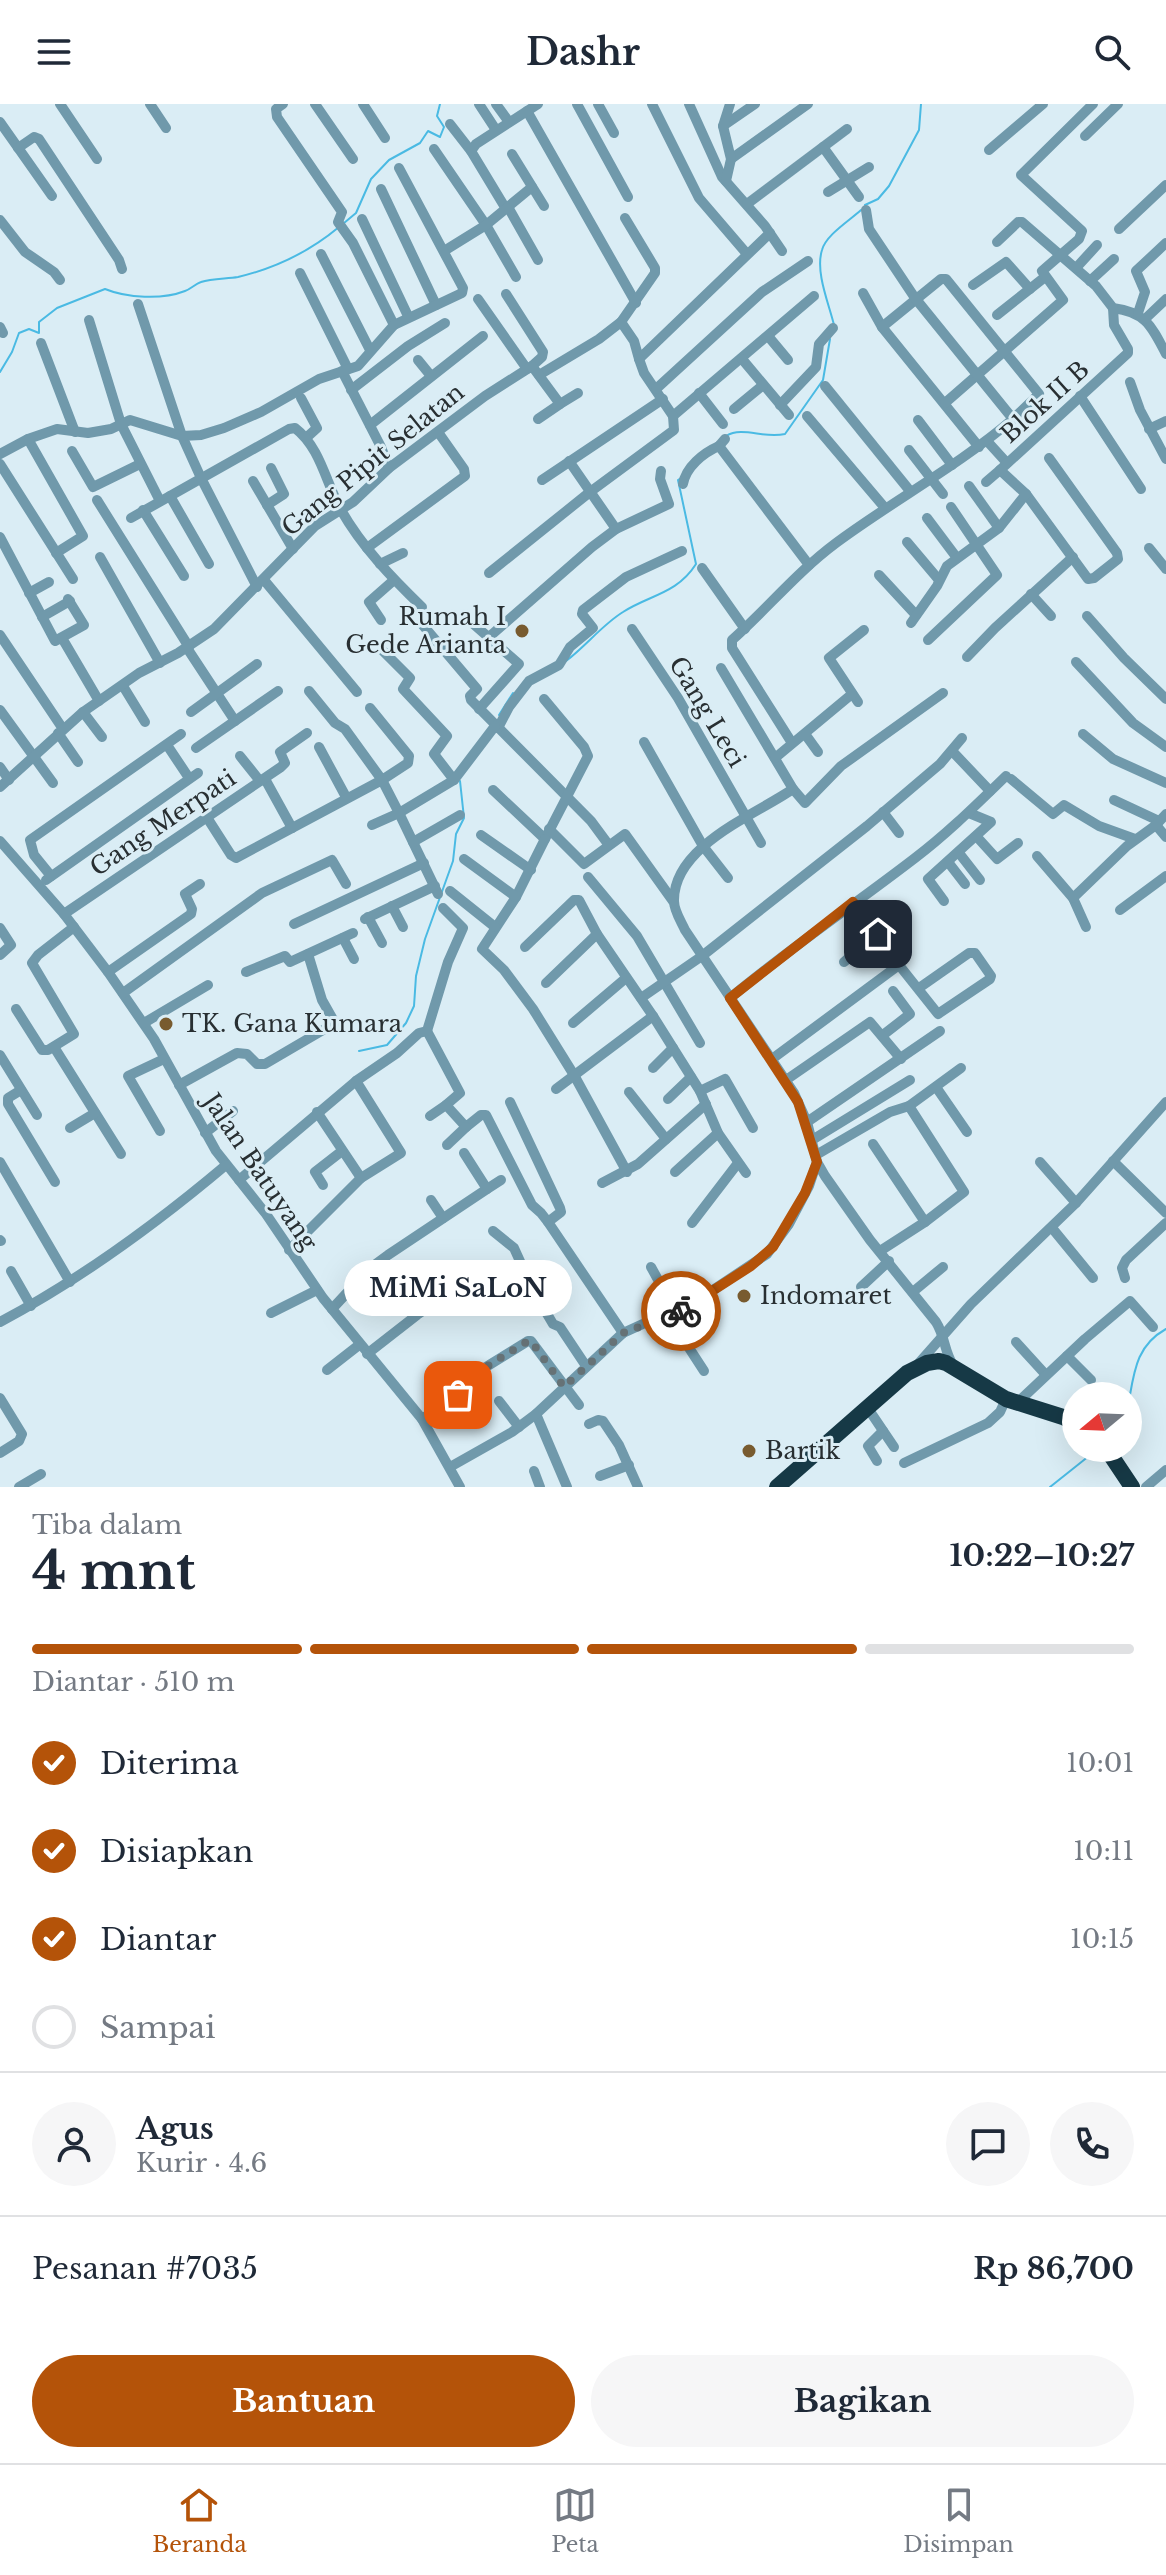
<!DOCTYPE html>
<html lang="id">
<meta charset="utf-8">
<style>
:root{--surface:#fff;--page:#f6f6f7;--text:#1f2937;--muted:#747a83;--line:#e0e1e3;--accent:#b45309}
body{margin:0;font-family:"Libre Baskerville",serif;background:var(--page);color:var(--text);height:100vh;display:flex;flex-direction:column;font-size:30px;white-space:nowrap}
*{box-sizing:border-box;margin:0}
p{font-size:26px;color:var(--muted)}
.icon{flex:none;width:44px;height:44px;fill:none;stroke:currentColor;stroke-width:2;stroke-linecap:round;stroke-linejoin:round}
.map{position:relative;height:1383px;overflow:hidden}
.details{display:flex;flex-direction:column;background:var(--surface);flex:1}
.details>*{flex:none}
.needle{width:52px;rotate:251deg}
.buttons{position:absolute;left:1062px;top:1278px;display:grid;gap:16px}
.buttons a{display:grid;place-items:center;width:80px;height:80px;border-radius:50%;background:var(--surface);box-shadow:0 8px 32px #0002;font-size:40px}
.pin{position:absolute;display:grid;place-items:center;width:68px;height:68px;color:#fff;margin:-34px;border-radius:16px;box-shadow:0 4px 12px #0006}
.courier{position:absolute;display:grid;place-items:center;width:80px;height:80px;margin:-40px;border:6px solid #b45309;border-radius:50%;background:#fff;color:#222;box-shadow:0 2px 10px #0007}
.bubble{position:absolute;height:56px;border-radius:28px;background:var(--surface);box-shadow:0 8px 32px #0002;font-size:26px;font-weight:700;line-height:56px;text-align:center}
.headline em{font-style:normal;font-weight:700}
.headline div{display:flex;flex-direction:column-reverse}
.headline{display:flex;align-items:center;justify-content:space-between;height:136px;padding:0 32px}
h1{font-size:52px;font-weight:700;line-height:60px}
.bar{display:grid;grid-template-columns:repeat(4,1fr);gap:12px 8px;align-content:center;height:96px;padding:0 32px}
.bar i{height:10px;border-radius:6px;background:var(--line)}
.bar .active{background:var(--accent)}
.bar p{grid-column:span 4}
.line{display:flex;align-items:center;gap:20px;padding:0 32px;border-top:2px solid var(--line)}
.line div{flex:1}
.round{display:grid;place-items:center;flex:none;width:84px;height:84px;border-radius:42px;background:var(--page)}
ol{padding:0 32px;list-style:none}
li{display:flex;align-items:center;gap:24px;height:88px}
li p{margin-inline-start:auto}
li .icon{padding:8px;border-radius:50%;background:var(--accent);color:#fff;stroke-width:4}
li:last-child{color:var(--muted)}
li i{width:44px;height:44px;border:4px solid var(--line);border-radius:50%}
.cta{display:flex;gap:16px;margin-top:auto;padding:16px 32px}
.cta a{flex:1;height:92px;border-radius:48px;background:var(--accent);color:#fff;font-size:32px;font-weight:700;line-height:92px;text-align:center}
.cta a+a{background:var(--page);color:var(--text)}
header{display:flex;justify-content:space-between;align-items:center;height:104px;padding:0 32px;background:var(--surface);font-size:36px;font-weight:700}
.dock{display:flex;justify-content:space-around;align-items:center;height:112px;border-top:2px solid var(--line);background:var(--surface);font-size:22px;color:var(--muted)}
.dock a{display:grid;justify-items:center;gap:4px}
.dock .active{color:var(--accent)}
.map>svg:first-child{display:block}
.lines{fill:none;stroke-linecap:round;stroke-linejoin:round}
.stream{stroke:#4abae3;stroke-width:2}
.minor{stroke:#7099ab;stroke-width:10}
.highway{stroke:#163946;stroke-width:16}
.done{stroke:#667276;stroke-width:8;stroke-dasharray:0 14.4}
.route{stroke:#b45309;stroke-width:10}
.poi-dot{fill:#785b2f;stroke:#daedf5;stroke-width:3}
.labels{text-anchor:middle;stroke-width:6;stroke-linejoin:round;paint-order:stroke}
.street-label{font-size:24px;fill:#282f32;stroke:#daedf5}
.poi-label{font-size:24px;fill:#282f32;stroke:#daedf5;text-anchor:start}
</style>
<header><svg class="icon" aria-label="menu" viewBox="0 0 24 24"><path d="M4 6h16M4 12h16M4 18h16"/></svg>Dashr<svg class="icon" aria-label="search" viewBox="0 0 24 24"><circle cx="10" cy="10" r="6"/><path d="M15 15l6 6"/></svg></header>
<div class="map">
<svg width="1166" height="1383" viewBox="0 0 1166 1383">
<rect width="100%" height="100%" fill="#daedf5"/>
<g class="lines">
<!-- stream -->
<g class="stream">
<polyline points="865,101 878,95 889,82 919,26 921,0"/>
<polyline points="344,119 356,109 371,75 389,56 420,39 428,27 440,33 444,23 437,12 440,0"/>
<path d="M834,221C829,200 815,168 822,146C826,131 849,117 861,106"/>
<path d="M0,268L12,248L19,229L29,225L39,229V218L57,204L105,185C127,194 162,196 185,187C191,185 195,180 201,178C212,174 227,175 238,173C276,164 309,148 339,123"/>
<path d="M726,332C743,322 763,335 785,330L823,276L830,235"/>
<path d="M566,557C586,542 602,521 623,508C649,491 677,490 696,460L678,376L681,374"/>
<polyline points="499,611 513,589"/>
<polyline points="359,947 387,941 406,919 414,902 416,872 425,835 453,757 456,730 464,714 460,677"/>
<path d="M1128,1302C1134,1270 1135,1242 1166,1225"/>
<polyline points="1050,1383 1099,1344"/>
</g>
<!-- minor -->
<g class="minor">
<polyline points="60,0 97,55"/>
<polyline points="150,0 166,24"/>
<polyline points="283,0 276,5 277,13 342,108 338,118 353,139 394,221"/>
<polyline points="315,0 353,55"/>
<polyline points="363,0 385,34"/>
<polyline points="479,0 496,26"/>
<polyline points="496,0 509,18"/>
<polyline points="577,0 628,93"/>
<polyline points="598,0 614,29"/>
<polyline points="652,0 699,94 747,150"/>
<polyline points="689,0 722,73 765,122 782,147"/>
<polyline points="527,7 636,199"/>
<polyline points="0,18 52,92"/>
<polyline points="450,20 471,47 506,105"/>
<polyline points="723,22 755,0"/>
<polyline points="1085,32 1118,0"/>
<polyline points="823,43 859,93"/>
<polyline points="18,44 34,33 39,35 119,156 122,165"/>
<polyline points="434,45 486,121 516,173"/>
<polyline points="989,46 1043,0"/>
<polyline points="471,47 476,40 538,0"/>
<polyline points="512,50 544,102"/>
<polyline points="731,55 808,0"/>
<polyline points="726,77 731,55 723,22 730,0"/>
<polyline points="381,85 436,201"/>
<polyline points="828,88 869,63"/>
<polyline points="747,100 847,25"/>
<polyline points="508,103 538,156"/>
<polyline points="362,115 408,212"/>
<polyline points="0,116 25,148 54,168 60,176"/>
<polyline points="1119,125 1166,81"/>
<path d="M997,138L1018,118H1022L1096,182L1113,204C1146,208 1152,223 1166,250"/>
<polyline points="444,147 486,121 532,83"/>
<polyline points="321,150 370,246"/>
<polyline points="1076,164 1097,141"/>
<polyline points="300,169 348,265"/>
<polyline points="1090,177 1114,155"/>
<polyline points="973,181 1006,158 1030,185"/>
<polyline points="863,189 882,223 979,343"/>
<polyline points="506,190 543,248 542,253 532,262"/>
<polyline points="478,195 527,265"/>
<polyline points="138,200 182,332 201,374 257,483"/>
<polyline points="1138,209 1145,188 1136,167 1166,139"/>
<polyline points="997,211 1045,173"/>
<polyline points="1145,215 1166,195"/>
<polyline points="89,216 121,320 160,397"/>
<polyline points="621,218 634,237 639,255 770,129"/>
<polyline points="0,223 3,229"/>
<polyline points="882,223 941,175 946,175 1039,290 1013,315"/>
<polyline points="768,232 788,256"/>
<polyline points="41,239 75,328"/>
<polyline points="639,255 644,269 673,312 814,192"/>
<polyline points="742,255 789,311"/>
<polyline points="418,256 431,272"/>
<polyline points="342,267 381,343 389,364"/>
<polyline points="539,271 599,235 621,218 655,169 655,164 625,114"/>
<polyline points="1130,278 1140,306 1166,355"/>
<polyline points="825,282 910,387"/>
<polyline points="656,285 762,188 808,157"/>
<polyline points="351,286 408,242 445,219"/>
<polyline points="699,289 723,320"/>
<polyline points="1080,292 1141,385"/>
<polyline points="301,294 317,324 306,334"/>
<polyline points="945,299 1063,196 1042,167 1079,135 1082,127 1021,71 1093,0"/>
<polyline points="560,300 578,289"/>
<polyline points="780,301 816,263 819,240 833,224"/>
<polyline points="734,305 763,281"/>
<polyline points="807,312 885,404"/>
<polyline points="918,316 952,361"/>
<polyline points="370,321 483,232"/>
<polyline points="1149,325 1166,317"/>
<polyline points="28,335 83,432 56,449"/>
<polyline points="725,335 719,342 809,461"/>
<polyline points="987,337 1007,359"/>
<polyline points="909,346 943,390"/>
<polyline points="72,347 93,383 140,360"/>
<polyline points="0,350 28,335 57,325 88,329 111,325 130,316 182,332 201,331 224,324 261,308 319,275 358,262 394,221 462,189 463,184 399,64"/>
<polyline points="569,357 616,425"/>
<polyline points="0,360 73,475"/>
<polyline points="542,376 663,295"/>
<polyline points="253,377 293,445"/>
<polyline points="986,378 1000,366"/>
<path d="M683,380C686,363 703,349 719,342"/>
<polyline points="969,382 999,424"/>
<polyline points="1026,390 1088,475 1094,474 1118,455 1117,449 1049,354"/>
<polyline points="170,392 209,460"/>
<polyline points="97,396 189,543"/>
<polyline points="267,401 284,390 271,364"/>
<polyline points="143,406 184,472"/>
<path d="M131,414L289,325L295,324C321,344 326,380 341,406C362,443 392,474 422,503"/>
<polyline points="927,414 957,454"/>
<polyline points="0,433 55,537 84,521 68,495"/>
<polyline points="907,438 939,476"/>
<polyline points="367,444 465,372 464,365 438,328"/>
<polyline points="1149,444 1166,465"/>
<polyline points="100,453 160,559"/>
<polyline points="380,460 403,449"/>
<polyline points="702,464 745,525"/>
<polyline points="489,469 590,388 674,326 673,312"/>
<polyline points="879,471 916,511"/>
<polyline points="264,476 357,588"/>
<polyline points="29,489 49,478"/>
<polyline points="1031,490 1051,512"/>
<polyline points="1087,512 1124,554 1166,595"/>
<polyline points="42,513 70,497"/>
<polyline points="381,516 369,498 394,476"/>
<polyline points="470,517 519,560 479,605"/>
<polyline points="421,519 477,585 470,592 471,596 591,717 608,740"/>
<polyline points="911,519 937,482 947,462 999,424 1026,390 1000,366 1128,249 1128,245 1114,221 1113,204"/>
<polyline points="632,525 678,594 761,739"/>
<polyline points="0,531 63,625"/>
<polyline points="489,533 592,443 616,425 669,400 660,375 661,367"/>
<polyline points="62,534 99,597"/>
<polyline points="928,536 997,471 951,403"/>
<polyline points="187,544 235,617"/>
<polyline points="383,547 410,574 403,585 447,632 434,650 454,676"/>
<polyline points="967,553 995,524 1073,453"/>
<polyline points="1076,558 1133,619 1166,643"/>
<polyline points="721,564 793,685 805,699 841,662 943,589"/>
<polyline points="123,582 145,618"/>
<polyline points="309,587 335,619 345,625 382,676 408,659 409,652 370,604"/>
<polyline points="858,598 829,554 864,526"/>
<polyline points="0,606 53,679"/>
<polyline points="83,608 102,633"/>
<polyline points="191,608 257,560"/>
<polyline points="498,624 509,603 529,577 559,561 570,543 593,524 582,510 583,506 626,473 682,447"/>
<polyline points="58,629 78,658"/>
<polyline points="805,630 818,648"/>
<polyline points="1083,630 1113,655 1166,679"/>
<polyline points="644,638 703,742 728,774"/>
<path d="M792,639L732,544V536C767,505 797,468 836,439C894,396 958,362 1013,315L915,194L869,125L866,106"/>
<polyline points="167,641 189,674"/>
<polyline points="319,643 346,693"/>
<polyline points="196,644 278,587"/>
<polyline points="953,648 990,687"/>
<polyline points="240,652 260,677"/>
<polyline points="775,654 852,590"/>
<polyline points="0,663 9,676"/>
<polyline points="265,675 292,724"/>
<polyline points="1011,675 1053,710 1064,701 1099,722 1135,735"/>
<polyline points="0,683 83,608 139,569 178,549 214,525 315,422 353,398 389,364 485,292 532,262 560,300 538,315"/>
<path d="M793,685C755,711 673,742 674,797C674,807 681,817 685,826L794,989L807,1018L817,1058L825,1072L870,1136L936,1218C945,1232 944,1247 953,1261"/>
<polyline points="493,686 545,735 588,652 584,643 544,595"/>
<polyline points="1114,696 1159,717"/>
<polyline points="883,708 899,729"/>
<polyline points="206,712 231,751 236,754 382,676 399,709 454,676 495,622"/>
<polyline points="372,721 399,709 438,790"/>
<polyline points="1156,721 1166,733"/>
<polyline points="549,725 584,760 625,730 673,797"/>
<polyline points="481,731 531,766"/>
<polyline points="977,733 997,755 1018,739"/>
<polyline points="545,735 516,793 482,845 504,866 533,905 574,971 627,1068"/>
<polyline points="0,737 64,810 108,868 154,935 216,1047 266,1110 323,1194 422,1315 460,1383"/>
<polyline points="413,738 460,711"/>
<polyline points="959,749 980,776"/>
<polyline points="1037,752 1073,794 1086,823"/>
<polyline points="464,755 516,793"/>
<polyline points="948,758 965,780"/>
<polyline points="51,772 34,751 30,736 181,630"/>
<polyline points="588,773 637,832 700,939"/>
<polyline points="46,776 198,669"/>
<polyline points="450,787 495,823"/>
<polyline points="1073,794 1127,742 1156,721 1166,710"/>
<polyline points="944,797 928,775 991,718 969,709"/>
<polyline points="392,802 403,823"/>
<polyline points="1120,806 1166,772"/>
<polyline points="64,810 281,663 285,659 280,648 307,629"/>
<polyline points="368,813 382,839"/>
<polyline points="365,815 435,782"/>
<polyline points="294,820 424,759"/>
<polyline points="0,824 11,841 0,851"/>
<polyline points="343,834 354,855"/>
<polyline points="525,843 574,796 579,796 597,830 653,912 700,987 718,1029 746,1069"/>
<polyline points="844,858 879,828 853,798"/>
<polyline points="108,868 191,810 192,805 185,790 200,780"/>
<polyline points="246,868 285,852 290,858 353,829"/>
<polyline points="546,879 597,830"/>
<polyline points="123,889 262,789 332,756 346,780"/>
<polyline points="641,894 702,852 867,722 940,660 962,634"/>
<path d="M730,894C790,844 854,801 915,754C948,729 977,700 1006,672"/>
<polyline points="16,905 42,946 48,946 74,930 32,859 38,851 74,823"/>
<polyline points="144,919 208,881"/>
<polyline points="573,919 626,874"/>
<polyline points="427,927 460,989 446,1001"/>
<polyline points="883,931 910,910 893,887"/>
<polyline points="54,943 121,1050"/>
<polyline points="0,951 37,1011"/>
<polyline points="772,955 899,861 938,910 990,875 991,872 975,849 969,849 919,884"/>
<polyline points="653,964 673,944"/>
<polyline points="786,976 870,918 901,955"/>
<polyline points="179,981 237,949 247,950 257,960 265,960 335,919 322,896 308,850"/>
<polyline points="936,983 967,1028"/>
<polyline points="556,985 653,912"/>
<polyline points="21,986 8,994 8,1000 55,1078"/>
<polyline points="700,987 725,975 753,1024"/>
<polyline points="629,988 666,1035"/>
<polyline points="668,995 691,973"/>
<polyline points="510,998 560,1104 561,1108 548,1118 623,1229"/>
<polyline points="317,1008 361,1074"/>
<polyline points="430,1012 446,1001 466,1023 481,1011 486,1011 532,1101 541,1109 548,1118"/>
<polyline points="807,1018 940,927"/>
<polyline points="70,1024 95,1009"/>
<polyline points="160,1027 128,972 164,955"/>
<polyline points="205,1029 233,1007"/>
<polyline points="812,1036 910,976"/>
<polyline points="873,1040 925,1118 880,1147"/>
<polyline points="447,1041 466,1023"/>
<polyline points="816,1051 890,1008 909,1002"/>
<polyline points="1113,1057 1166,1109"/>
<polyline points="0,1058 70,1178"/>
<polyline points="1040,1058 1076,1099"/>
<polyline points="675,1068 718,1029"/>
<polyline points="239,1076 356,977 397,949 419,929 427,927 448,858 463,824 443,804"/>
<polyline points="602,1079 638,1060 706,1000"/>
<polyline points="323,1081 315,1068 342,1047"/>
<polyline points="487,1085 501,1076"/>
<polyline points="431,1096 443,1114"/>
<polyline points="925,1118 964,1088 909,1002 961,964"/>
<polyline points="692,1119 738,1059"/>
<polyline points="1052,1124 1093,1174"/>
<polyline points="493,1127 514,1144 533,1186 553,1220 560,1223 586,1262"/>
<polyline points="0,1136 1,1137"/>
<polyline points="289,1146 361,1074 401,1049 356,977"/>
<polyline points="651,1163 677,1210"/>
<polyline points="11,1167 31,1202"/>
<polyline points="1125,1174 1122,1164 1126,1156 1166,1119"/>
<polyline points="861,1183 889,1157"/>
<polyline points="914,1187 943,1163"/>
<polyline points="542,1203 562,1193"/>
<polyline points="332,1205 369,1165 388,1151 487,1085 464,1049"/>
<polyline points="271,1209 317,1186"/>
<polyline points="669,1213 704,1267"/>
<path d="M0,1218C81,1175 156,1120 226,1061"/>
<polyline points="1016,1238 1046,1271"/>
<polyline points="367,1250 417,1211 482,1166"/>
<polyline points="1067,1252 1091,1276"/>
<polyline points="918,1260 971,1200 1076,1099 1166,998"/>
<polyline points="327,1266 359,1241"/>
<polyline points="0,1294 22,1330 19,1337 0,1349"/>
<polyline points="499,1297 519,1323"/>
<polyline points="1017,1299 1085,1235 1130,1197 1153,1223"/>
<polyline points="867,1303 894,1343"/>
<polyline points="536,1310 567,1383"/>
<polyline points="422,1315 461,1289 473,1271 528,1237 531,1237 579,1301"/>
<polyline points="589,1320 598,1316 603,1317 619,1341 638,1383"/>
<polyline points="877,1357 868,1342 883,1327"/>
<polyline points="904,1359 988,1319 1000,1308 1006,1295"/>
<polyline points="450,1363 512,1328 536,1310 623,1229 645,1219 677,1210 767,1150 789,1120 809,1082 817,1058"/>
<polyline points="534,1367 540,1383"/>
<polyline points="600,1372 629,1361"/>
<polyline points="19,1383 41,1370"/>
<polyline points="1146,1383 1166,1366"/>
</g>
<!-- highway -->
<g class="highway">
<polyline points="1106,1344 1132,1383"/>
<polyline points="777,1383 907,1269 927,1259 939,1257 946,1259 1006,1295 1063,1313 1076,1320"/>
</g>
</g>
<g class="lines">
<!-- done -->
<polyline class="done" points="458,1291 473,1271 528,1237 531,1237 564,1283 623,1229 681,1207"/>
<!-- route -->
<polyline class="route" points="681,1207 751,1162 773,1143 805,1089 817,1058 798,998 730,894 853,798 878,826 878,830"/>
</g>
<!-- markers -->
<g class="poi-dot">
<circle cx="522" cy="527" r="8"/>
<circle cx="166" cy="920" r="8"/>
<circle cx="744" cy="1192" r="8"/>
<circle cx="749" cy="1347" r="8"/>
</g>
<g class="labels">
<!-- street labels -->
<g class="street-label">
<text transform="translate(1045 298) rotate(-42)" y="8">Blok II B</text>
<text transform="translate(373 356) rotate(-39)" y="8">Gang Pipit Selatan</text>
<text transform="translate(707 608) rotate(59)" y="8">Gang Leci</text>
<text transform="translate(163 719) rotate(-34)" y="8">Gang Merpati</text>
<text transform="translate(260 1068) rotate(56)" y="8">Jalan Batuyang</text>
</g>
<!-- poi labels -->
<g class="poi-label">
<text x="506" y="521" text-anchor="end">Rumah I<tspan x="506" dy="28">Gede Arianta</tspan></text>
<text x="182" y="928">TK. Gana Kumara</text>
<text x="760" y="1200">Indomaret</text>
<text x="765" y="1355">Bartik</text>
</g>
</g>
</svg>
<div class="buttons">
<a><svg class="needle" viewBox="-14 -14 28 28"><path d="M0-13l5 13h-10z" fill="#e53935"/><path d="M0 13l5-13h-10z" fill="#747a83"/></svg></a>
</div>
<div class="pin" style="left:458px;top:1291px;background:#ea580c"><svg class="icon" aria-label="bag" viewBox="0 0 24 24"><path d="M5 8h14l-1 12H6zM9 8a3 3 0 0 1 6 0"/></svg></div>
<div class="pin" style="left:878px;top:830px;background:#1f2937"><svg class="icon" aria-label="home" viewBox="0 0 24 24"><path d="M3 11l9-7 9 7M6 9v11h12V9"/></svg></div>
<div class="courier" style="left:681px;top:1207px"><svg class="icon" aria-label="bike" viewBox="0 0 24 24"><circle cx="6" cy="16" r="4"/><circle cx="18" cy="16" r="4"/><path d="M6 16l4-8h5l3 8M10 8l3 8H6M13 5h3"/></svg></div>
<div class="bubble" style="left:344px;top:1156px;width:228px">MiMi SaLoN</div>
</div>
<section class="details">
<div class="headline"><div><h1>4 mnt</h1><p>Tiba dalam</p></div><em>10:22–10:27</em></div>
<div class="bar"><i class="active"></i><i class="active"></i><i class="active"></i><i></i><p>Diantar · 510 m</p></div>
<ol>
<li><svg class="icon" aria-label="check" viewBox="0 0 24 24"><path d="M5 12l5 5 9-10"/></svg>Diterima<p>10:01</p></li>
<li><svg class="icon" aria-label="check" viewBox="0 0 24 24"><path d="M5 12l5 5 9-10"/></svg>Disiapkan<p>10:11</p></li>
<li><svg class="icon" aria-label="check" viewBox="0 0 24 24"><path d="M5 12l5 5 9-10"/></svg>Diantar<p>10:15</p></li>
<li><i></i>Sampai</li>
</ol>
<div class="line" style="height:144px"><a class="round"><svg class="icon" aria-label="person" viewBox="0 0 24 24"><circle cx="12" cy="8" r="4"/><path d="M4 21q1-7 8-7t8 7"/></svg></a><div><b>Agus</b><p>Kurir · 4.6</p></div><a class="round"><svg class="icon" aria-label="chat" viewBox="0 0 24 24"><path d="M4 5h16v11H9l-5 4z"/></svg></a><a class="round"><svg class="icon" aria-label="phone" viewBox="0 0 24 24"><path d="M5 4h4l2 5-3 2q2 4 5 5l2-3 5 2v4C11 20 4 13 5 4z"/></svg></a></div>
<div class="line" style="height:104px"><div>Pesanan #7035</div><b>Rp 86,700</b></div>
<div class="cta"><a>Bantuan</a><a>Bagikan</a></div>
</section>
<nav class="dock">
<a class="active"><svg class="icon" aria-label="home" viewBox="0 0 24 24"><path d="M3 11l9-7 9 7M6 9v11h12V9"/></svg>Beranda</a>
<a><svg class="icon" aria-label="map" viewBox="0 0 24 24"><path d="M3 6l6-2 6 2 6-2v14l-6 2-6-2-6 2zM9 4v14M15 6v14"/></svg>Peta</a>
<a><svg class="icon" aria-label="saved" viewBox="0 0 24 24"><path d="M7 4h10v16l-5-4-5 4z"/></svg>Disimpan</a>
</nav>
